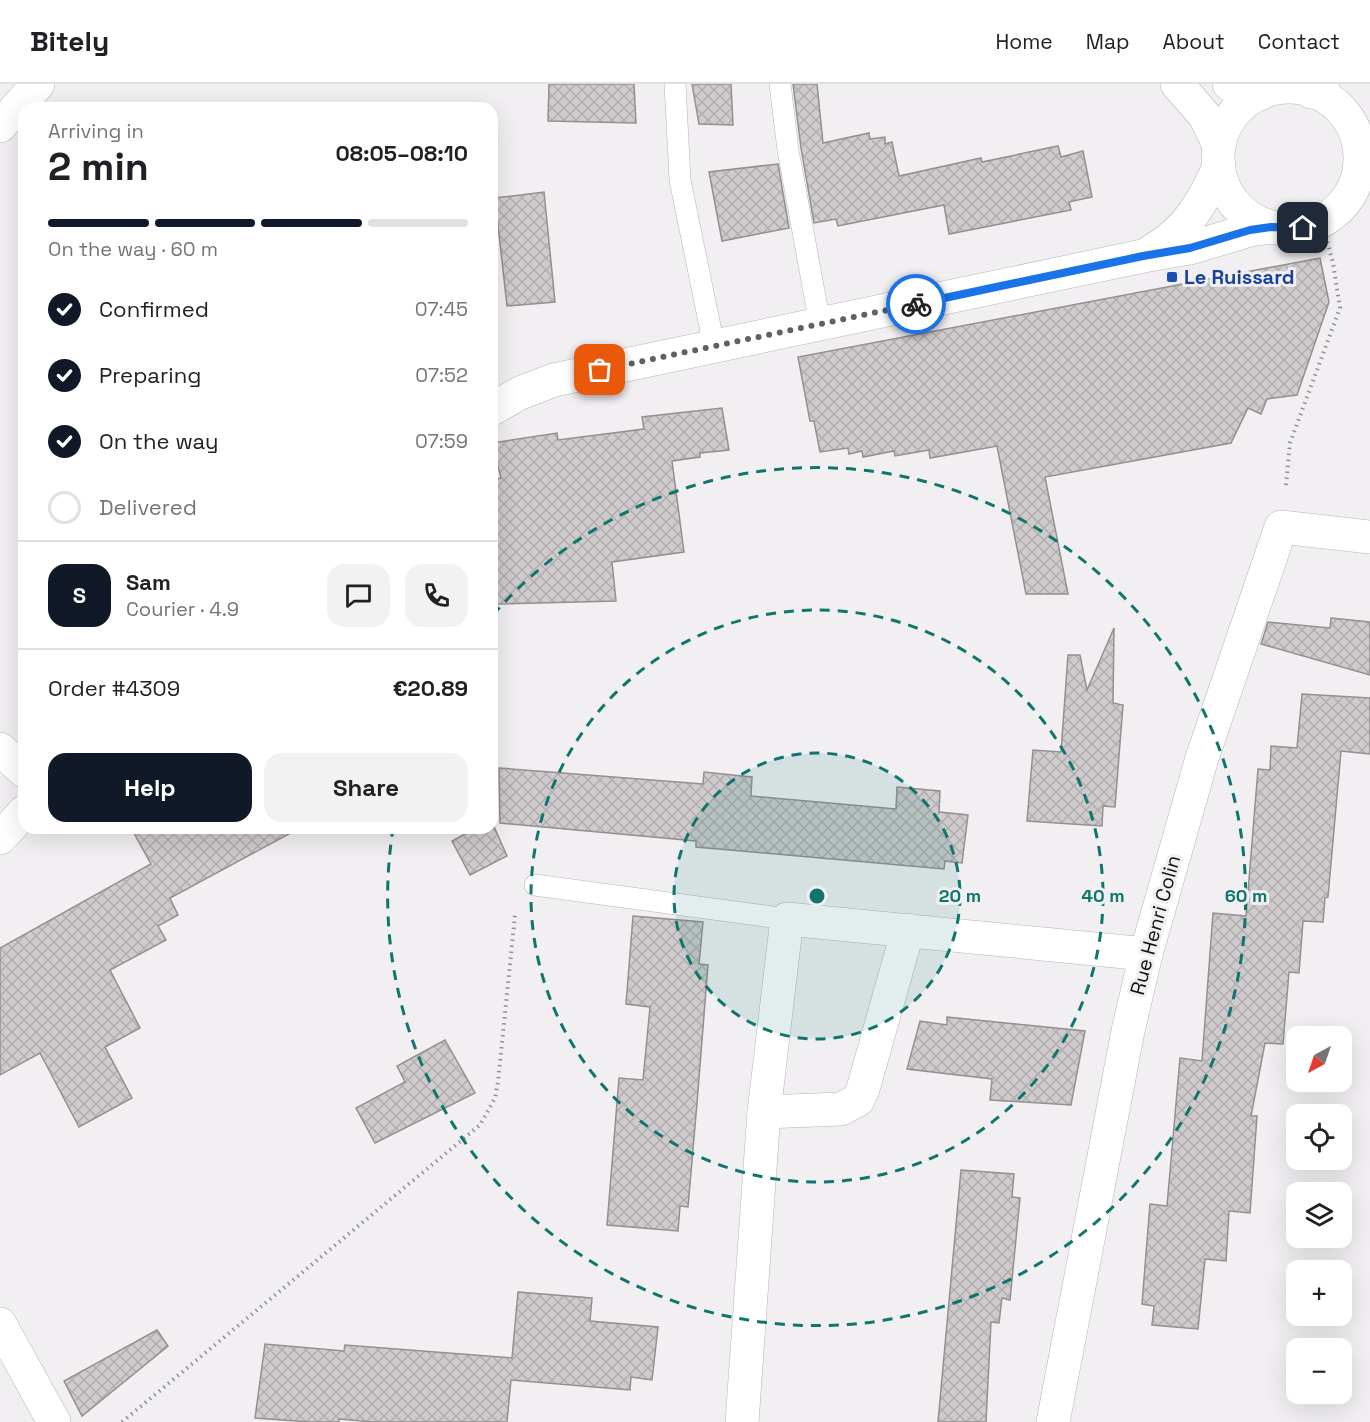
<!DOCTYPE html>
<meta charset="utf-8">
<style>
:root{--surface:#fff;--page:#f2f2f2;--text:#202124;--muted:#757577;--line:#e0e0e0;--accent:#111827}
body{margin:0;font-family:"Space Grotesk",sans-serif;background:var(--page);color:var(--text);height:100vh;display:flex;flex-direction:column;font-size:22px;white-space:nowrap}
*{box-sizing:border-box;margin:0}
p{font-size:20px;color:var(--muted)}
.icon{flex:none;width:33px;height:33px;fill:none;stroke:currentColor;stroke-width:2;stroke-linecap:round;stroke-linejoin:round}
.map{position:relative;flex:1;overflow:hidden}
.sheet{position:absolute;left:18px;top:18px;width:480px;height:732px;display:flex;flex-direction:column;background:var(--surface);border-radius:18px;box-shadow:0 6px 24px #0002}
.sheet>*{flex:none}
.needle{width:39px;rotate:220deg}
.fabs{position:absolute;left:1286px;top:942px;display:grid;gap:12px}
.fabs a{display:grid;place-items:center;width:66px;height:66px;border-radius:12px;background:var(--surface);box-shadow:0 6px 24px #0002;font-size:30px}
.pin{position:absolute;display:grid;place-items:center;width:51px;height:51px;color:#fff;margin:-26px;border-radius:12px;box-shadow:0 3px 9px #0006}
.courier{position:absolute;display:grid;place-items:center;width:60px;height:60px;margin:-30px;border:4px solid #1a73e8;border-radius:50%;background:#fff;color:#222;box-shadow:0 2px 8px #0007}
.overview em{font-style:normal;font-weight:700}
.overview div{display:flex;flex-direction:column-reverse}
.overview{display:flex;align-items:center;justify-content:space-between;height:102px;padding:0 30px}
h1{font-size:39px;font-weight:700;line-height:45px}
.bar{display:grid;grid-template-columns:repeat(4,1fr);gap:9px 6px;align-content:center;height:72px;padding:0 30px}
.bar i{height:8px;border-radius:4px;background:var(--line)}
.bar .on{background:var(--accent)}
.bar p{grid-column:span 4}
.line{display:flex;align-items:center;gap:15px;padding:0 30px;border-top:2px solid var(--line)}
.line div{flex:1}
.round{display:grid;place-items:center;flex:none;width:63px;height:63px;border-radius:18px;background:var(--page)}
ol{padding:0 30px;list-style:none}
li{display:flex;align-items:center;gap:18px;height:66px}
li p{margin-inline-start:auto}
li .icon{padding:6px;border-radius:50%;background:var(--accent);color:#fff;stroke-width:4}
li:last-child{color:var(--muted)}
li i{width:33px;height:33px;border:3px solid var(--line);border-radius:50%}
.action{display:flex;gap:12px;margin-top:auto;padding:12px 30px}
.action a{flex:1;height:69px;border-radius:18px;background:var(--accent);color:#fff;font-size:24px;font-weight:700;line-height:69px;text-align:center}
.action a+a{background:var(--page);color:var(--text)}
header{display:flex;align-items:center;gap:36px;box-sizing:border-box;height:84px;padding:0 30px;background:var(--surface);border-bottom:2px solid var(--line)}
header strong{font-size:28px}
nav{display:flex;gap:33px;margin-inline-start:auto;font-size:21px}
.map>svg:first-child{display:block}
.building{fill:url(#building-cross-hatch);stroke:#948f91;stroke-width:1.5}
.lines{fill:none;stroke-linecap:round;stroke-linejoin:round}
.lane-casing{stroke:#b7b4b7;stroke-width:22}
.street-casing{stroke:#b7b4b7;stroke-width:34}
.secondary-casing{stroke:#b7b4b7;stroke-width:34}
.path{stroke:#919092;stroke-width:4;stroke-dasharray:1.5 4.5;stroke-linecap:butt}
.lane{stroke:#fff;stroke-width:21}
.street{stroke:#fff;stroke-width:33}
.secondary{stroke:#fff;stroke-width:33}
.done{stroke:#615f61;stroke-width:6;stroke-dasharray:0 10.8}
.route{stroke:#1a73e8;stroke-width:8}
.ring{fill:none;stroke:#0f766e;stroke-width:3;stroke-dasharray:10 8}
.transit-dot{fill:#1a4fb4;stroke:#f1eff2;stroke-width:2}
.labels{text-anchor:middle;stroke-width:6;stroke-linejoin:round;paint-order:stroke}
.transit-label{font-size:20px;font-weight:bold;fill:#164399;stroke:#f1eff2;text-anchor:start}
.street-label{font-size:20px;fill:#131213;stroke:#f1eff2}
.centre{fill:#0f766e;stroke:#f1eff2;stroke-width:3}
.ring-label{font-size:18px;text-anchor:middle;font-weight:bold;fill:#0f766e;stroke:#f1eff2;stroke-width:6;stroke-linejoin:round;paint-order:stroke}
</style>
<header>
<strong>Bitely</strong>
<nav><a>Home</a><a>Map</a><a>About</a><a>Contact</a></nav>
</header>
<div class="map">
<svg width="1370" height="1338" viewBox="0 0 1370 1338">
<defs>
<pattern id="building-cross-hatch" width="8" height="8" patternUnits="userSpaceOnUse" patternTransform="scale(1.5)"><rect width="8" height="8" fill="#cfcbcc"/><path d="M0 0l8 8M0 8l8-8" fill="none" stroke="#b1adae"/></pattern>
</defs>
<rect width="100%" height="100%" fill="#f1eff2"/>
<!-- building -->
<g class="building">
<polygon points="549,0 634,0 636,39 548,37"/>
<polygon points="692,0 731,0 733,41 699,40"/>
<polygon points="793,0 817,0 823,59 869,49 870,55 885,53 885,60 892,58 899,92 981,74 982,78 1058,62 1061,73 1083,67 1092,113 1069,118 1071,126 949,150 944,121 838,142 836,135 814,139 801,64"/>
<polygon points="778,80 789,144 722,157 709,88"/>
<polygon points="544,108 555,218 507,222 495,114"/>
<polygon points="1320,174 1329,218 1297,311 1267,315 1261,330 1248,324 1231,359 1045,393 1068,510 1026,510 997,362 930,374 929,366 895,372 894,367 863,373 862,367 849,370 848,364 820,368 814,337 810,337 798,273"/>
<polygon points="722,324 729,366 700,369 700,373 672,377 684,468 612,478 616,517 496,520 493,396 501,394 492,359 557,349 558,356 644,345 642,333"/>
<polygon points="1331,534 1370,538 1370,591 1261,560 1268,538 1330,544"/>
<polygon points="1114,544 1113,619 1123,621 1115,723 1103,722 1102,742 1027,737 1033,666 1061,668 1068,571 1080,571 1087,606"/>
<polygon points="1302,610 1370,614 1370,670 1341,667 1328,813 1325,814 1323,838 1303,837 1299,889 1289,888 1283,960 1265,959 1251,1032 1257,1032 1250,1129 1229,1127 1226,1177 1205,1175 1198,1245 1152,1241 1154,1222 1142,1220 1150,1120 1167,1122 1180,974 1202,977 1213,829 1246,832 1258,685 1270,686 1271,662 1297,664"/>
<polygon points="499,684 703,700 704,688 752,693 751,712 896,725 897,703 940,707 939,728 968,731 962,779 945,777 944,785 696,763 696,757 500,739"/>
<polygon points="492,738 507,772 470,791 452,757 476,744 492,744"/>
<polygon points="131,744 300,744 170,814 178,831 158,842 166,856 110,886 140,944 105,963 132,1014 79,1043 40,969 0,991 0,864 151,780"/>
<polygon points="633,832 703,838 699,880 708,881 697,1019 688,1123 680,1122 678,1147 607,1141 619,994 643,996 650,923 626,920"/>
<polygon points="947,933 1085,947 1071,1021 990,1016 992,995 907,985 920,937 947,941"/>
<polygon points="445,956 475,1009 375,1059 356,1024 405,998 397,982"/>
<polygon points="961,1086 1014,1090 1012,1113 1020,1114 1010,1216 1002,1214 999,1239 991,1238 986,1338 938,1338"/>
<polygon points="518,1208 592,1214 590,1237 658,1243 652,1296 631,1293 630,1306 511,1296 507,1338 373,1338 339,1335 339,1338 310,1338 255,1334 265,1260 344,1267 345,1261 512,1274"/>
<polygon points="157,1246 168,1262 82,1332 64,1297"/>
</g>
<g class="lines">
<!-- lane casing -->
<g class="lane-casing">
<g id="lane">
<polyline points="675,0 680,96 714,262"/>
<polyline points="780,0 788,66 820,240"/>
<polyline points="535,801 787,835"/>
</g>
</g>
<!-- street casing -->
<g class="street-casing">
<g id="street">
<polyline points="1229,0 1238,5 1260,10"/>
<polyline points="1311,8 1323,0"/>
<polyline points="0,42 38,0"/>
<polyline points="492,325 520,309 554,296 1143,172"/>
<polyline points="0,665 24,687"/>
<polyline points="0,754 24,728"/>
<polyline points="908,846 863,1005 858,1016 841,1025 764,1028 787,835 1146,870"/>
<polyline points="0,1240 54,1338"/>
<polyline points="742,1338 764,1028"/>
<polyline points="1053,1338 1128,947 1146,870 1202,674 1281,443 1370,453"/>
</g>
</g>
<!-- secondary casing -->
<g class="secondary-casing">
<g id="secondary">
<polyline points="1177,0 1205,32 1219,61"/>
<circle cx="1289" cy="74" r="71"/>
<path d="M1150,168C1188,146 1201,121 1219,83"/>
<polyline points="1143,172 1190,164 1250,146 1271,143"/>
</g>
</g>
<!-- path -->
<g class="path">
<polyline points="1286,401 1290,359 1340,224 1333,179 1322,137"/>
<polyline points="122,1338 480,1041 495,1014 498,998 515,831"/>
</g>
<!-- lane -->
<use href="#lane" class="lane"/>
<!-- street -->
<use href="#street" class="street"/>
<!-- secondary -->
<use href="#secondary" class="secondary"/>
</g>
<g class="lines">
<!-- done -->
<polyline class="done" points="600,286 916,220"/>
<!-- route -->
<polyline class="route" points="916,220 1143,172 1190,164 1250,146 1271,143 1303,144"/>
</g>
<!-- distance rings -->
<circle cx="817" cy="812" r="143" fill="#0f766e" fill-opacity=".12"/>
<g class="ring">
<circle cx="817" cy="812" r="143"/>
<circle cx="817" cy="812" r="286"/>
<path d="M493 531A429 429 0 1 1 393 745"/>
</g>
<!-- markers -->
<rect class="transit-dot" x="1166" y="187" width="12" height="12" rx="3"/>
<g class="labels">
<!-- transit labels -->
<g class="transit-label">
<text x="1184" y="200">Le Ruissard</text>
</g>
<!-- street labels -->
<g class="street-label">
<text transform="translate(1155 841) rotate(-75)" y="7">Rue Henri Colin</text>
</g>
</g>
<circle cx="817" cy="812" r="9" class="centre"/>
<g class="ring-label">
<text x="960" y="818">20 m</text>
<text x="1103" y="818">40 m</text>
<text x="1246" y="818">60 m</text>
</g>
</svg>
<div class="fabs">
<a><svg class="needle" viewBox="-14 -14 28 28"><path d="M0-13l5 13h-10z" fill="#e53935"/><path d="M0 13l5-13h-10z" fill="#757577"/></svg></a>
<a><svg class="icon" aria-label="locate" viewBox="0 0 24 24"><circle cx="12" cy="12" r="6"/><path d="M12 2v4M12 18v4M2 12h4M18 12h4"/></svg></a>
<a><svg class="icon" aria-label="layers" viewBox="0 0 24 24"><path d="M12 4l9 5-9 5-9-5zM3 14l9 5 9-5"/></svg></a>
<a>+</a>
<a>−</a>
</div>
<div class="pin" style="left:600px;top:286px;background:#ea580c"><svg class="icon" aria-label="bag" viewBox="0 0 24 24"><path d="M5 8h14l-1 12H6zM9 8a3 3 0 0 1 6 0"/></svg></div>
<div class="pin" style="left:1303px;top:144px;background:#1f2937"><svg class="icon" aria-label="home" viewBox="0 0 24 24"><path d="M3 11l9-7 9 7M6 9v11h12V9"/></svg></div>
<div class="courier" style="left:916px;top:220px"><svg class="icon" aria-label="bike" viewBox="0 0 24 24"><circle cx="6" cy="16" r="4"/><circle cx="18" cy="16" r="4"/><path d="M6 16l4-8h5l3 8M10 8l3 8H6M13 5h3"/></svg></div>
<section class="sheet">
<div class="overview"><div><h1>2 min</h1><p>Arriving in</p></div><em>08:05–08:10</em></div>
<div class="bar"><i class="on"></i><i class="on"></i><i class="on"></i><i></i><p>On the way · 60 m</p></div>
<ol>
<li><svg class="icon" aria-label="check" viewBox="0 0 24 24"><path d="M5 12l5 5 9-10"/></svg>Confirmed<p>07:45</p></li>
<li><svg class="icon" aria-label="check" viewBox="0 0 24 24"><path d="M5 12l5 5 9-10"/></svg>Preparing<p>07:52</p></li>
<li><svg class="icon" aria-label="check" viewBox="0 0 24 24"><path d="M5 12l5 5 9-10"/></svg>On the way<p>07:59</p></li>
<li><i></i>Delivered</li>
</ol>
<div class="line" style="height:108px"><b class="round" style="background:var(--accent);color:#fff">S</b><div><b>Sam</b><p>Courier · 4.9</p></div><a class="round"><svg class="icon" aria-label="chat" viewBox="0 0 24 24"><path d="M4 5h16v11H9l-5 4z"/></svg></a><a class="round"><svg class="icon" aria-label="phone" viewBox="0 0 24 24"><path d="M5 4h4l2 5-3 2q2 4 5 5l2-3 5 2v4C11 20 4 13 5 4z"/></svg></a></div>
<div class="line" style="height:78px"><div>Order #4309</div><b>€20.89</b></div>
<div class="action"><a>Help</a><a>Share</a></div>
</section>
</div>
